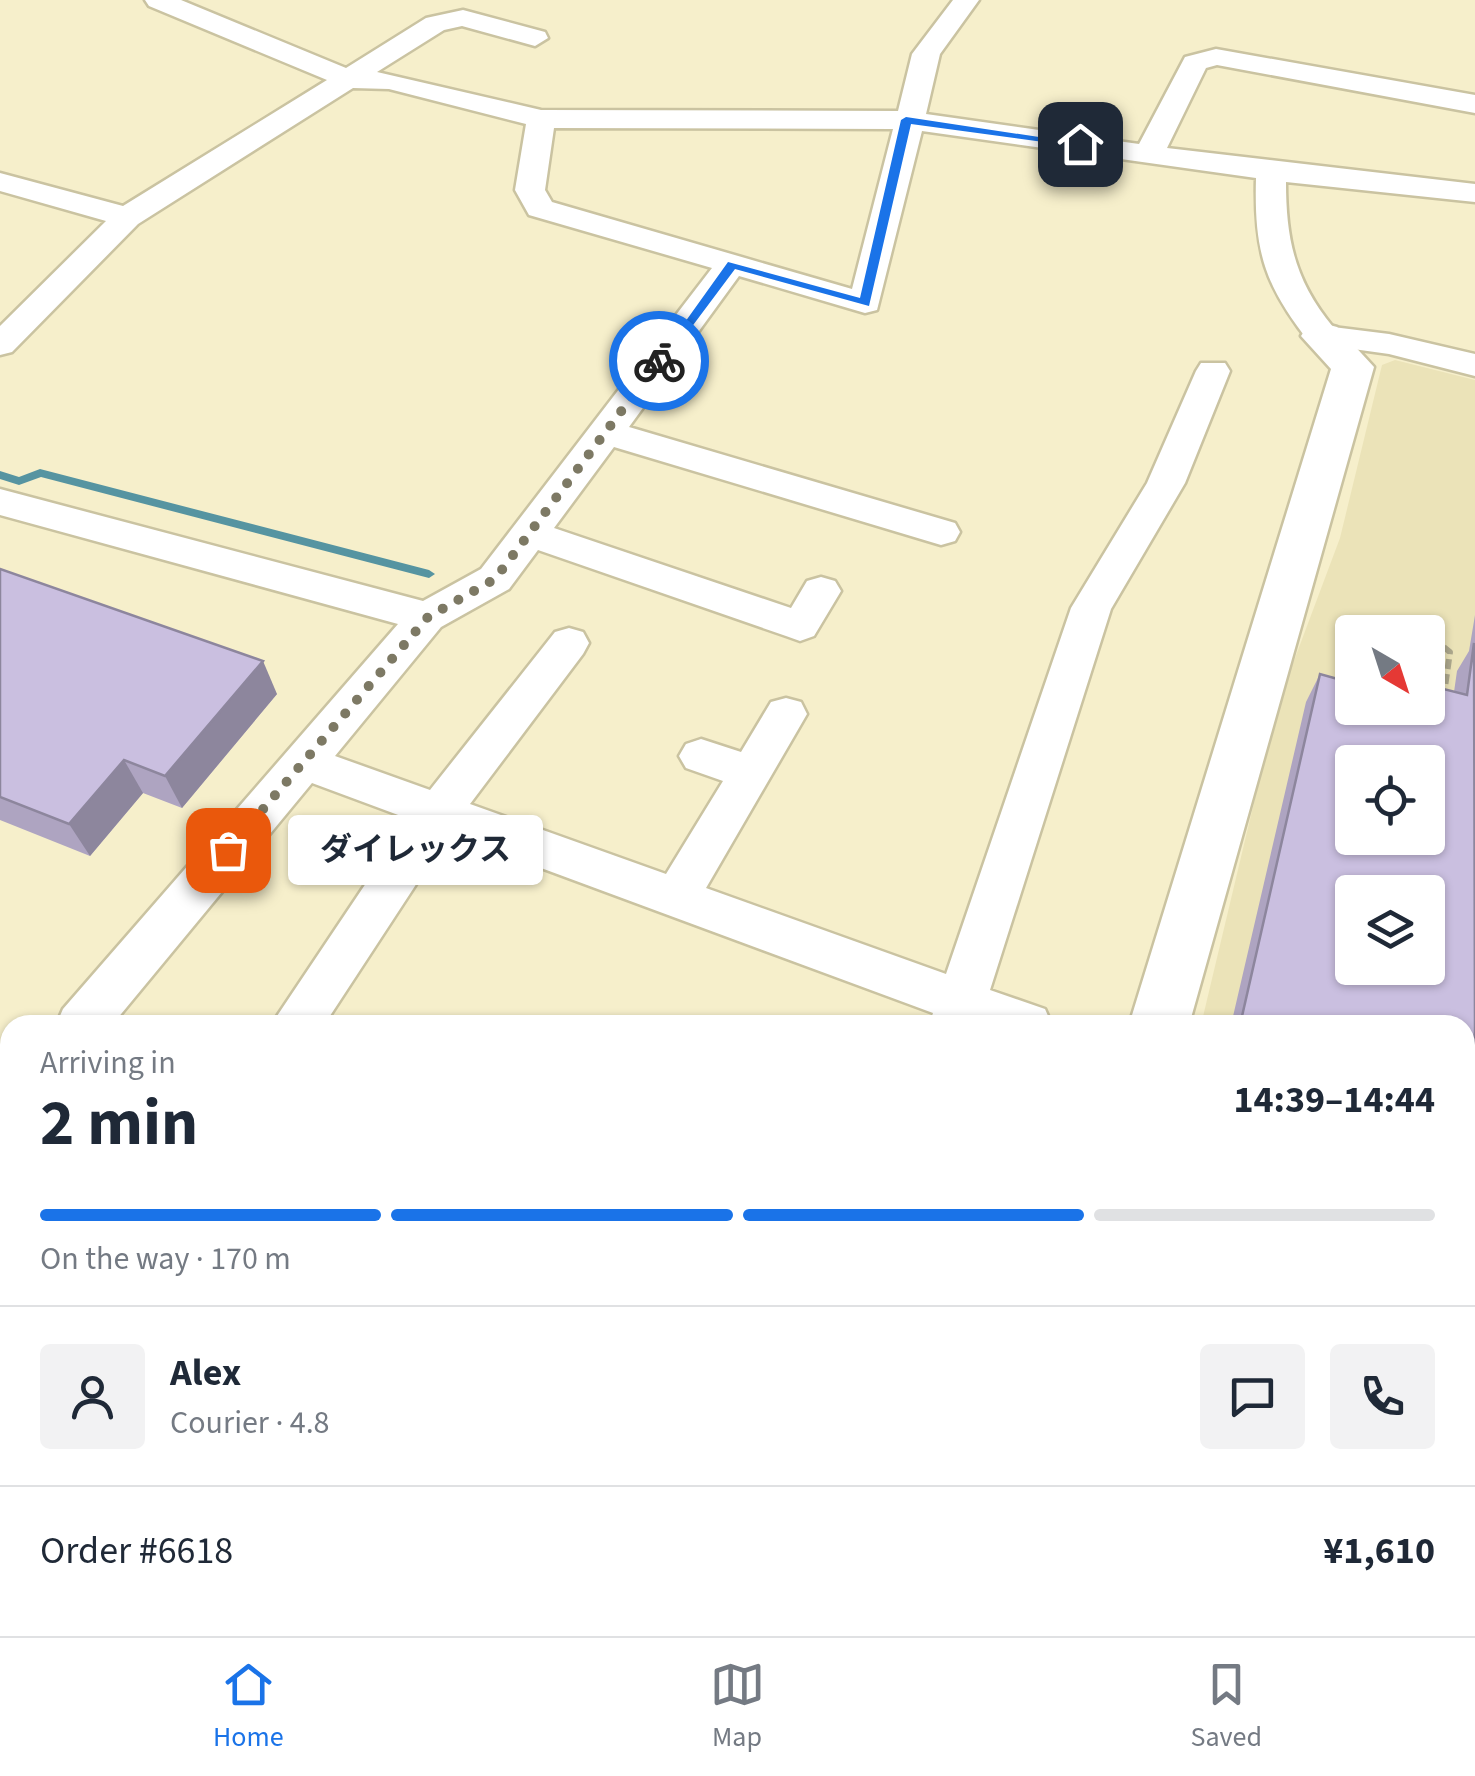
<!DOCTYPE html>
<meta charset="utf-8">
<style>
:root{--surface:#fff;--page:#f2f2f3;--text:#1f2937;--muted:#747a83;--line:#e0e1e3;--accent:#1a73e8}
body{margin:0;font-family:"Source Sans 3","Noto Sans JP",sans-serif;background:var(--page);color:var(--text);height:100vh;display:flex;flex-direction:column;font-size:38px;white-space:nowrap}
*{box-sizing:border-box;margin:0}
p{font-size:32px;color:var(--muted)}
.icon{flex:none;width:55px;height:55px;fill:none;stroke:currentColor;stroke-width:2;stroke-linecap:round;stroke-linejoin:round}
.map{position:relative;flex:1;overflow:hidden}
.sheet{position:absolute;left:0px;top:1015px;width:1475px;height:622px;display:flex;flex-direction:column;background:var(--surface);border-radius:30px 30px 0 0;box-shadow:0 2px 8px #0004}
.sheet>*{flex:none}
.needle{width:65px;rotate:141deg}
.buttons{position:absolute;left:1335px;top:615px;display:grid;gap:20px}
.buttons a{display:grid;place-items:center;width:110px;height:110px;border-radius:10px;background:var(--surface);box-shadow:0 2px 8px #0004;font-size:50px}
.pin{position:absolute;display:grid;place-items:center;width:85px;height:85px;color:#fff;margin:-42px;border-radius:20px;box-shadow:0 5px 15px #0006}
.courier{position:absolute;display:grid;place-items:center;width:100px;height:100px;margin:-50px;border:8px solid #1a73e8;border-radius:50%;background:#fff;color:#222;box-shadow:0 2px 12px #0007}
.bubble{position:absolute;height:70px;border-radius:10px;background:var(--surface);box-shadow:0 2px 8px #0004;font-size:32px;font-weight:700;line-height:70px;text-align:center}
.overview em{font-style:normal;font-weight:700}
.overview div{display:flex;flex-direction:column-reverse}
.overview{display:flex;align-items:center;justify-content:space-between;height:170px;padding:0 40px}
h1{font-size:65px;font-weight:700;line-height:75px}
.bar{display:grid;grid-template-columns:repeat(4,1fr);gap:15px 10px;align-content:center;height:120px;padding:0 40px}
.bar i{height:12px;border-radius:8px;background:var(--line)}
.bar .active{background:var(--accent)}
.bar p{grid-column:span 4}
.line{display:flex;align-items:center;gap:25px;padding:0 40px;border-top:2px solid var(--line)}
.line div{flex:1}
.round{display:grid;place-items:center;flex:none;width:105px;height:105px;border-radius:10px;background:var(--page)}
.tabs{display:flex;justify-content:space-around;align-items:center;height:140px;border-top:2px solid var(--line);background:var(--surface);font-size:28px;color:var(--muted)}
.tabs a{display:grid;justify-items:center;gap:5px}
.tabs .active{color:var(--accent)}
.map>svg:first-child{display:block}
.built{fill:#ebe3b8;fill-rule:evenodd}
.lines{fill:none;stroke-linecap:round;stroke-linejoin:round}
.stream{fill:#5694a1;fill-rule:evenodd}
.minor-casing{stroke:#cac3a1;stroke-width:5}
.tertiary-casing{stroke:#cac3a1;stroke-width:5}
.path-far1{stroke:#ada88d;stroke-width:6;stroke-dasharray:10 5;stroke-linecap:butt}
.path{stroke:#ada88d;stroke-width:8;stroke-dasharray:12 6;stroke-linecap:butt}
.minor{fill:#fff;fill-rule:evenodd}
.tertiary{fill:#fff;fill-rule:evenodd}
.wall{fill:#aea4c1}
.shaded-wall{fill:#8d869d}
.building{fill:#cabfe0;stroke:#8d869d;stroke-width:2.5;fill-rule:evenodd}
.route{fill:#1a73e8}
.done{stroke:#7d7964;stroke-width:10;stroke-dasharray:0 18}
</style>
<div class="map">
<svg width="1475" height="1636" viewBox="0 0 1475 1636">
<rect width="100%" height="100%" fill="#f6efcb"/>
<!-- built -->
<g class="built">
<path d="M1395,360L1475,380V1636H1055L1057,1628H1465V1025H1201L1277,706L1340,538L1382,365ZM1352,632H1428V708H1352ZM1352,762H1428V838H1352ZM1352,892H1428V968H1352Z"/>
<polygon points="0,1448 10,1453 10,1628 158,1628 153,1636 0,1636"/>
</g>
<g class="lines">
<!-- stream -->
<polygon class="stream" points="40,469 429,570 435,574 429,578 41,477 19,485 0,479 0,471 19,477"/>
<!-- minor casing -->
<g class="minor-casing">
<g id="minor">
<path d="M145,0H181L346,68L426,18L463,10L545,32L548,38L535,46L462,26L444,30L377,72L541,110L898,111L912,54L953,0H979L940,54L926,114L1139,144L1185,57L1216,49L1475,95V113L1217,65L1206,68L1167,148L1475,184V202L1286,182C1286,240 1295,281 1333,327L1389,334L1475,354V376L1389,354L1310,343C1264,285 1254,251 1256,178L922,131L877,310L865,313L739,276L629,427L955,523L960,532L955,541L941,545L614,447L554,528L791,608L807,581L821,577L835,581L841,591L814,636L800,641L786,636L538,550L509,589L441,627L335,756L430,790L555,632L569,628L583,632L589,643L583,654L470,804L666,874L723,781L686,768L679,756L686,744L701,739L741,752L771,702L786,698L801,702L807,714L706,888L946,974L1071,608L1147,483L1196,371L1201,363H1225L1230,371L1185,483L1111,609L990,990L1045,1009L1052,1025H929L933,1013L449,834L324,1025H271L409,819L312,783L112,1025H56L63,1009L398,624L0,515V489L423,601L481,569L712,268L529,215L515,190L526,124L389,89L353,88L138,224L12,352L0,355V326L106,221L0,191V173L123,206L327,80L149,6ZM554,128L893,129L852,289L552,202L545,190Z"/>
<polygon points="10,1086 10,1142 0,1146 0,1090"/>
<polygon points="348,1628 412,1628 409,1636 344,1636"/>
</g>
</g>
<!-- tertiary casing -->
<g class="tertiary-casing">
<g id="tertiary">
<polygon points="1322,323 1337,327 1374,367 1189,1025 1129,1025 1331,369 1301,336 1307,327"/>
<polygon points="0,1303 10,1307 10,1377 0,1373"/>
<polygon points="580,1628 673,1628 676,1636 583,1636"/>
<polygon points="969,1628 1047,1628 1045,1636 967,1636"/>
</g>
</g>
<!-- path-far1 -->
<polyline class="path-far1" points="1432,638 1450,652 1444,694"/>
<!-- path -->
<polyline class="path" points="1309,1636 1311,1628"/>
<!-- minor -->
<use href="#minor" class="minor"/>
<!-- tertiary -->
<use href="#tertiary" class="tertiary"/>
</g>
<!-- wall -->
<g class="wall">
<polygon points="0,569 277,694 182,808 143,793 90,856 0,820"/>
<polygon points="1475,615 1475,1032 1465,1025 1231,1025 1306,702 1320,674 1352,708 1454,692 1457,671 1469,651"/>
<polygon points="1107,1628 1279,1628 1295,1636 1105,1636"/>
</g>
<!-- shaded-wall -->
<g class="shaded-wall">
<polygon points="263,661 277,694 182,808 165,776"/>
<polygon points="124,760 143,793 90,856 69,824"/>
</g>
<!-- building -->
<g class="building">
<polygon points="0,569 263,661 165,776 124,760 69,824 0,797"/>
<path d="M1474,643L1475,1032L1465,1117V1025H1240L1320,674L1352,683V708H1428V685L1467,695ZM1352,762H1428V838H1352ZM1352,892H1428V968H1352Z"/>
<polygon points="1119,1628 1279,1628 1295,1636 1117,1636"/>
</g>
<!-- route -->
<polygon class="route" points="906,117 1085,144 1080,147 911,124 869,306 735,269 664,364 655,364 728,262 860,298 901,120"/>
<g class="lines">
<!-- done -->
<polyline class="done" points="228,850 428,617 495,579 659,361"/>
</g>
</svg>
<div class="buttons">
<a><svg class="needle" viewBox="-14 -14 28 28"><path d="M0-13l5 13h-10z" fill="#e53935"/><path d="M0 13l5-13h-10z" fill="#747a83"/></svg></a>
<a><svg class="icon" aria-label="locate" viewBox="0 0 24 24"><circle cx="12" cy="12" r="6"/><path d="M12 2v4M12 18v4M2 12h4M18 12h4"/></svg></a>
<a><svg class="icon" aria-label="layers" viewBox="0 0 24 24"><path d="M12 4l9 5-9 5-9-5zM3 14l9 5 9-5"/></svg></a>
</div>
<div class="pin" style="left:228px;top:850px;background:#ea580c"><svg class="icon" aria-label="bag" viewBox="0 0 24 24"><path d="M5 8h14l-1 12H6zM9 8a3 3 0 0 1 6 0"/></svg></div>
<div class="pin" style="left:1080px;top:144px;background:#1f2937"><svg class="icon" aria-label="home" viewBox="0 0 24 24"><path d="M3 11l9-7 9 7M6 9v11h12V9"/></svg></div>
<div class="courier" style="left:659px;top:361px"><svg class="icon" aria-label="bike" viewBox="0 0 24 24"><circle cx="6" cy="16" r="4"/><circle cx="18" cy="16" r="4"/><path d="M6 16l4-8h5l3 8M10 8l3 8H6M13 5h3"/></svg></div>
<div class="bubble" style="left:288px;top:815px;width:255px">ダイレックス</div>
<section class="sheet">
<div class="overview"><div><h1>2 min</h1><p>Arriving in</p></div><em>14:39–14:44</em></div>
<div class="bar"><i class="active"></i><i class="active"></i><i class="active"></i><i></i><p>On the way · 170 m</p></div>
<div class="line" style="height:180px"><a class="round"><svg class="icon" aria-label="person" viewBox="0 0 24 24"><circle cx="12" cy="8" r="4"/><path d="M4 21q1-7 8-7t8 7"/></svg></a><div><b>Alex</b><p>Courier · 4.8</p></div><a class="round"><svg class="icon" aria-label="chat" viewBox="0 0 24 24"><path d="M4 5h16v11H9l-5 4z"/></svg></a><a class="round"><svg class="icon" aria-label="phone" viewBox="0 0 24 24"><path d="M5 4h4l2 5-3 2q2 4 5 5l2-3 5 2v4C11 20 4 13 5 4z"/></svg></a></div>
<div class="line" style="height:130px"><div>Order #6618</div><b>¥1,610</b></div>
</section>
</div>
<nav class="tabs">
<a class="active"><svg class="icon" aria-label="home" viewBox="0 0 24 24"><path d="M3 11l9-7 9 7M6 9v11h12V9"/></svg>Home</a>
<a><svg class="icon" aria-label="map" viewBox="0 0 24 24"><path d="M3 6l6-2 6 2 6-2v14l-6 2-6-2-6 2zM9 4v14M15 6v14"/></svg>Map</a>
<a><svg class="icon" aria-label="saved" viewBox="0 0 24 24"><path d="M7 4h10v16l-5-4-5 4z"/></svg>Saved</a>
</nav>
